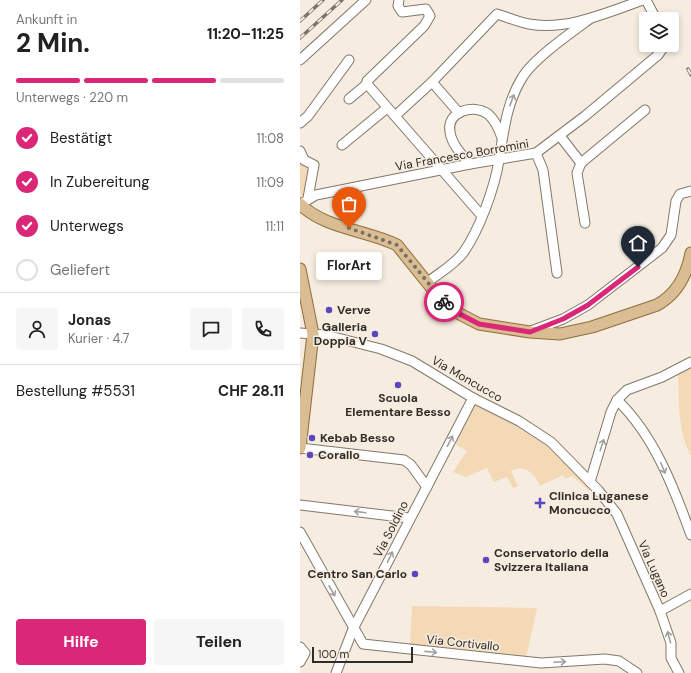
<!DOCTYPE html>
<html lang="de">
<meta charset="utf-8">
<style>
:root{--surface:#fff;--page:#f6f6f6;--text:#222;--muted:#767676;--line:#e0e0e0;--accent:#db2777}
body{margin:0;font-family:"DM Sans",sans-serif;background:var(--page);color:var(--text);height:100vh;display:flex;flex-direction:column;font-size:15px;white-space:nowrap}
*{box-sizing:border-box;margin:0}
p{font-size:13px;color:var(--muted)}
.icon{flex:none;width:22px;height:22px;fill:none;stroke:currentColor;stroke-width:2;stroke-linecap:round;stroke-linejoin:round}
.map{position:relative;flex:1;overflow:hidden}
.sheet{display:flex;flex-direction:column;background:var(--surface);width:300px}
.sheet>*{flex:none}
.controls{position:absolute;left:339px;top:12px;display:grid;gap:8px}
.controls a{display:grid;place-items:center;width:40px;height:40px;border-radius:4px;background:var(--surface);box-shadow:0 2px 6px #0003;font-size:20px}
.scale{position:absolute;left:12px;bottom:10px;width:101px;box-sizing:border-box;padding-left:4px;border:2px solid #302c27;border-top:0;font-size:11px;line-height:14px;white-space:nowrap;color:#302c27;-webkit-text-stroke:3px #f6ecdf;paint-order:stroke}
.pin{position:absolute;display:grid;place-items:center;width:34px;height:34px;color:#fff;margin:-41px -17px;border-radius:50% 50% 50% 0;rotate:-45deg;box-shadow:0 0 4px #0007}
.pin .icon{rotate:45deg}
.courier{position:absolute;display:grid;place-items:center;width:40px;height:40px;margin:-20px;border:3px solid #db2777;border-radius:50%;background:#fff;color:#222;box-shadow:0 1px 5px #0007}
.bubble{position:absolute;height:28px;border-radius:4px;background:var(--surface);box-shadow:0 2px 6px #0003;font-size:13px;font-weight:700;line-height:28px;text-align:center}
.head em{font-style:normal;font-weight:700}
.head div{display:flex;flex-direction:column-reverse}
.head{display:flex;align-items:center;justify-content:space-between;height:68px;padding:0 16px}
h1{font-size:26px;font-weight:700;line-height:30px}
.bar{display:grid;grid-template-columns:repeat(4,1fr);gap:6px 4px;align-content:center;height:48px;padding:0 16px}
.bar i{height:5px;border-radius:3px;background:var(--line)}
.bar .selected{background:var(--accent)}
.bar p{grid-column:span 4}
.line{display:flex;align-items:center;gap:10px;padding:0 16px;border-top:1px solid var(--line)}
.line div{flex:1}
.round{display:grid;place-items:center;flex:none;width:42px;height:42px;border-radius:4px;background:var(--page)}
ol{padding:0 16px;list-style:none}
li{display:flex;align-items:center;gap:12px;height:44px}
li p{margin-inline-start:auto}
li .icon{padding:4px;border-radius:50%;background:var(--accent);color:#fff;stroke-width:4}
li:last-child{color:var(--muted)}
li i{width:22px;height:22px;border:2px solid var(--line);border-radius:50%}
.cta{display:flex;gap:8px;margin-top:auto;padding:8px 16px}
.cta a{flex:1;height:46px;border-radius:4px;background:var(--accent);color:#fff;font-size:16px;font-weight:700;line-height:46px;text-align:center}
.cta a+a{background:var(--page);color:var(--text)}
main{display:flex;flex:1;min-height:0}
.map>svg:first-child{display:block}
.green{fill:#f4d9b6}
.lines{fill:none;stroke-linecap:round;stroke-linejoin:round}
.minor-casing{stroke:#80786c;stroke-width:11}
.major-casing{stroke:#8e6e3e;stroke-width:13}
.minor{stroke:#fff;stroke-width:9}
.major{stroke:#dabd92;stroke-width:11}
.rail-casing{stroke:#7b746c;stroke-width:3.5}
.rail{stroke:#f6ecdf;stroke-width:2;stroke-dasharray:6;stroke-linecap:butt}
.oneway{stroke:#a2a09e}
.done{stroke:#756f67;stroke-width:4;stroke-dasharray:0 7.2}
.route{stroke:#db2777;stroke-width:5}
.poi-dot{fill:#5a47bf;stroke:#f6ecdf;stroke-width:1.5}
.labels{text-anchor:middle;stroke-width:3;stroke-linejoin:round;paint-order:stroke}
.street-label{font-size:12px;fill:#302c27;stroke:#f6ecdf}
.poi-label{font-size:12px;font-weight:bold;fill:#302c27;stroke:#f6ecdf;text-anchor:start}
</style>
<main>
<section class="sheet">
<div class="head"><div><h1>2 Min.</h1><p>Ankunft in</p></div><em>11:20–11:25</em></div>
<div class="bar"><i class="selected"></i><i class="selected"></i><i class="selected"></i><i></i><p>Unterwegs · 220 m</p></div>
<ol>
<li><svg class="icon" aria-label="check" viewBox="0 0 24 24"><path d="M5 12l5 5 9-10"/></svg>Bestätigt<p>11:08</p></li>
<li><svg class="icon" aria-label="check" viewBox="0 0 24 24"><path d="M5 12l5 5 9-10"/></svg>In Zubereitung<p>11:09</p></li>
<li><svg class="icon" aria-label="check" viewBox="0 0 24 24"><path d="M5 12l5 5 9-10"/></svg>Unterwegs<p>11:11</p></li>
<li><i></i>Geliefert</li>
</ol>
<div class="line" style="height:72px"><a class="round"><svg class="icon" aria-label="person" viewBox="0 0 24 24"><circle cx="12" cy="8" r="4"/><path d="M4 21q1-7 8-7t8 7"/></svg></a><div><b>Jonas</b><p>Kurier · 4.7</p></div><a class="round"><svg class="icon" aria-label="chat" viewBox="0 0 24 24"><path d="M4 5h16v11H9l-5 4z"/></svg></a><a class="round"><svg class="icon" aria-label="phone" viewBox="0 0 24 24"><path d="M5 4h4l2 5-3 2q2 4 5 5l2-3 5 2v4C11 20 4 13 5 4z"/></svg></a></div>
<div class="line" style="height:52px"><div>Bestellung #5531</div><b>CHF 28.11</b></div>
<div class="cta"><a>Hilfe</a><a>Teilen</a></div>
</section>
<div class="map">
<svg width="391" height="673" viewBox="0 0 391 673">
<rect width="100%" height="100%" fill="#f6ecdf"/>
<!-- green -->
<g class="green">
<polygon points="0,157 11,166 5,195 2,196 0,195"/>
<path d="M391,362V456C377,429 379,399 378,369Z"/>
<path d="M173,398L251,442L290,482V491L272,476L265,479L263,475L240,486C234,473 225,464 211,471L218,486L213,488L207,477L194,482L187,468L166,477L153,472L167,451L150,441Z"/>
<polygon points="112,606 237,608 226,658 110,646"/>
</g>
<g class="lines">
<!-- minor casing -->
<g class="minor-casing">
<g id="minor">
<polyline points="99,0 98,6 102,12 126,9 130,16 124,26 67,81 67,84 182,216"/>
<polyline points="346,0 356,19"/>
<polyline points="0,60 66,0"/>
<polyline points="132,82 159,113"/>
<polyline points="49,99 67,84"/>
<path d="M95,116L132,82L197,14C207,17 218,22 229,24C267,31 308,12 343,0"/>
<polyline points="0,123 8,116 49,60"/>
<polyline points="260,136 281,163 345,110"/>
<polyline points="42,145 87,108"/>
<polyline points="0,151 4,160 14,165 8,198"/>
<polyline points="236,153 285,116 358,55 365,45"/>
<polyline points="281,163 277,173 285,223"/>
<path d="M170,164C162,155 152,145 150,132C146,112 173,103 188,114C195,120 199,129 202,138"/>
<polyline points="1,204 16,195 170,164 236,153 243,170 257,273"/>
<path d="M128,282C139,273 154,265 163,253C179,231 195,187 199,160C204,131 206,104 222,78C233,59 272,32 291,18"/>
<polyline points="231,331 263,319 288,305 362,248 371,235 376,201 380,194 391,191"/>
<polyline points="0,333 26,335 81,349 112,361 173,398 219,421 251,442 298,490 317,514 360,611 371,643 371,658 379,673"/>
<polyline points="317,400 327,390 362,377 391,362"/>
<polyline points="0,448 104,460 111,465 127,487"/>
<path d="M290,482L311,412L317,400C354,435 374,488 391,535"/>
<polyline points="0,505 109,518"/>
<polyline points="0,532 63,644 241,663 305,659 319,661 337,673"/>
<polyline points="360,611 391,594"/>
<polyline points="0,647 5,653 0,662"/>
<polyline points="36,673 53,629 173,398"/>
</g>
</g>
<!-- major casing -->
<g class="major-casing">
<g id="major">
<path d="M0,204C25,229 67,230 97,245L142,301L154,311L179,324L230,332L260,334L292,327L357,305C377,294 387,274 391,253"/>
<polyline points="0,269 13,334 0,448"/>
</g>
</g>
<!-- minor -->
<use href="#minor" class="minor"/>
<!-- major -->
<use href="#major" class="major"/>
<!-- rail casing -->
<g class="rail-casing">
<g id="rail">
<polyline points="0,21 23,0"/>
<polyline points="0,38 42,0"/>
<polyline points="388,69 391,75"/>
</g>
</g>
<!-- rail -->
<use href="#rail" class="rail"/>
</g>
<!-- one-way arrows -->
<defs><path id="oneway-shaft" d="M-6 0H5M1.5-3L5.5 0L1.5 3" fill="none" stroke-width="1.6" stroke-linecap="round" stroke-linejoin="round"/></defs>
<g class="oneway">
<use href="#oneway-shaft" transform="translate(212 100) rotate(-69)"/>
<use href="#oneway-shaft" transform="translate(150 441) rotate(-63)"/>
<use href="#oneway-shaft" transform="translate(302 445) rotate(-72)"/>
<use href="#oneway-shaft" transform="translate(363 468) rotate(67)"/>
<use href="#oneway-shaft" transform="translate(60 512) rotate(-173)"/>
<use href="#oneway-shaft" transform="translate(90 557) rotate(-64)"/>
<use href="#oneway-shaft" transform="translate(32 591) rotate(61)"/>
<use href="#oneway-shaft" transform="translate(369 637) rotate(-105)"/>
<use href="#oneway-shaft" transform="translate(131 652) rotate(6)"/>
<use href="#oneway-shaft" transform="translate(260 662) rotate(-3)"/>
</g>
<g class="lines">
<!-- done -->
<polyline class="done" points="49,228 97,245 144,302"/>
<!-- route -->
<polyline class="route" points="144,302 154,311 179,324 230,332 263,319 288,305 338,267"/>
</g>
<!-- markers -->
<g class="poi-dot">
<circle cx="29" cy="310" r="4"/>
<circle cx="75" cy="334" r="4"/>
<circle cx="98" cy="385" r="4"/>
<circle cx="12" cy="438" r="4"/>
<circle cx="10" cy="455" r="4"/>
<path d="M238 497h4v4h4v4h-4v4h-4v-4h-4v-4h4z"/>
<circle cx="186" cy="560" r="4"/>
<circle cx="115" cy="574" r="4"/>
</g>
<g class="labels">
<!-- street labels -->
<g class="street-label">
<text transform="translate(162 155) rotate(-10)" y="4">Via Francesco Borromini</text>
<text transform="translate(167 379) rotate(30)" y="4">Via Moncucco</text>
<text transform="translate(91 529) rotate(-63)" y="4">Via Soldino</text>
<text transform="translate(354 569) rotate(66)" y="4">Via Lugano</text>
<text transform="translate(163 643) rotate(6)" y="4">Via Cortivallo</text>
</g>
<!-- poi labels -->
<g class="poi-label">
<text x="37" y="314">Verve</text>
<text x="67" y="331" text-anchor="end">Galleria<tspan x="67" dy="14">Doppia V</tspan></text>
<text x="98" y="402" text-anchor="middle">Scuola<tspan x="98" dy="14">Elementare Besso</tspan></text>
<text x="20" y="442">Kebab Besso</text>
<text x="18" y="459">Corallo</text>
<text x="249" y="500">Clinica Luganese<tspan x="249" dy="14">Moncucco</tspan></text>
<text x="194" y="557">Conservatorio della<tspan x="194" dy="14">Svizzera Italiana</tspan></text>
<text x="107" y="578" text-anchor="end">Centro San Carlo</text>
</g>
</g>
</svg>
<div class="controls">
<a><svg class="icon" aria-label="layers" viewBox="0 0 24 24"><path d="M12 4l9 5-9 5-9-5zM3 14l9 5 9-5"/></svg></a>
</div>
<div class="scale">100 m</div>
<div class="pin" style="left:49px;top:228px;background:#ea580c"><svg class="icon" aria-label="bag" viewBox="0 0 24 24"><path d="M5 8h14l-1 12H6zM9 8a3 3 0 0 1 6 0"/></svg></div>
<div class="pin" style="left:338px;top:267px;background:#1f2937"><svg class="icon" aria-label="home" viewBox="0 0 24 24"><path d="M3 11l9-7 9 7M6 9v11h12V9"/></svg></div>
<div class="courier" style="left:144px;top:302px"><svg class="icon" aria-label="bike" viewBox="0 0 24 24"><circle cx="6" cy="16" r="4"/><circle cx="18" cy="16" r="4"/><path d="M6 16l4-8h5l3 8M10 8l3 8H6M13 5h3"/></svg></div>
<div class="bubble" style="left:16px;top:252px;width:66px">FlorArt</div>
</div>
</main>
